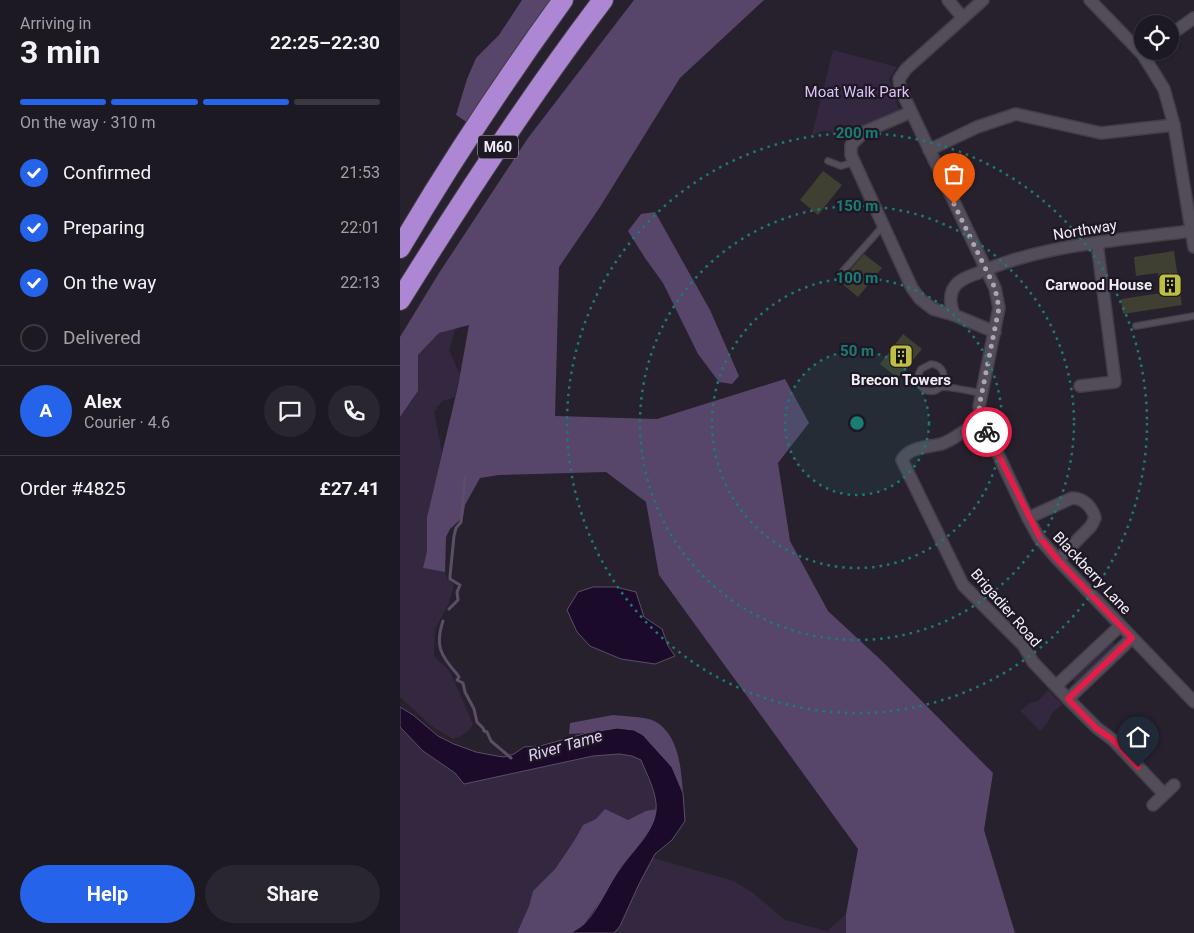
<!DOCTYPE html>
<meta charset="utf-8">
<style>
:root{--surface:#1d1922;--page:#2a262f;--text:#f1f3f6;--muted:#a0a0a5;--line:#3b3840;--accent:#2563eb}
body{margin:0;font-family:Roboto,sans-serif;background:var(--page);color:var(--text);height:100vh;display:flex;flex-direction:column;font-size:19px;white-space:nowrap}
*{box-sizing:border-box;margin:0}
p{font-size:16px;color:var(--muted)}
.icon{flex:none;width:28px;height:28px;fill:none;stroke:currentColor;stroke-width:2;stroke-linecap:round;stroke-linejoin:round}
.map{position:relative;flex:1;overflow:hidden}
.details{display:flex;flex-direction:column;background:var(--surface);width:400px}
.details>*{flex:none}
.fabs{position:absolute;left:734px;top:15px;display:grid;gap:10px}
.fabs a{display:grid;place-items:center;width:45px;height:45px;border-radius:50%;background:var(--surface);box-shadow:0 1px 4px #0004,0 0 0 1px var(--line);font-size:25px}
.pin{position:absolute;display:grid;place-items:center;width:42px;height:42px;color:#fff;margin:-51px -21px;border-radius:50% 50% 50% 0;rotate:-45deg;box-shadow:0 0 5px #0007}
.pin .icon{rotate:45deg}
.courier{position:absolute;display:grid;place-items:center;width:50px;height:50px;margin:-25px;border:4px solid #e11d48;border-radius:50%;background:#fff;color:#222;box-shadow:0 1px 6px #0007}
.headline em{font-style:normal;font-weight:700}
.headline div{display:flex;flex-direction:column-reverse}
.headline{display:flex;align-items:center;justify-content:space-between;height:85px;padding:0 20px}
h1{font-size:32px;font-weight:700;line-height:38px}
.bar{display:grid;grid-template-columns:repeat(4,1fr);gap:8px 5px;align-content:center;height:60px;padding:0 20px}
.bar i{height:6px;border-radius:4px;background:var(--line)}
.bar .active{background:var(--accent)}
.bar p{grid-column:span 4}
.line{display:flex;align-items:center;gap:12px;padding:0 20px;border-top:1px solid var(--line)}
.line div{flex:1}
.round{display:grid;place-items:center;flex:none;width:52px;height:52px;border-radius:26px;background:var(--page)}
ol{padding:0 20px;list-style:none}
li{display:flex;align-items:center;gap:15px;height:55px}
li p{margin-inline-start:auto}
li .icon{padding:5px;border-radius:50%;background:var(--accent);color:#fff;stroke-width:4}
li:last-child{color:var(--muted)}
li i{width:28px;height:28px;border:2px solid var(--line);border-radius:50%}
.button{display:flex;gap:10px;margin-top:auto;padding:10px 20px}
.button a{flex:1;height:58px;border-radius:30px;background:var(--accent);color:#fff;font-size:20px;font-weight:700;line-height:58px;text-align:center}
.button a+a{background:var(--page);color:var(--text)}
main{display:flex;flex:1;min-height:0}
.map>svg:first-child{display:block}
.green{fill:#342841}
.forest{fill:#57456a}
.water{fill:#1c0a2a;stroke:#5c4e67}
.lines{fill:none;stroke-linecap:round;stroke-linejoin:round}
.stream{stroke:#5c4e67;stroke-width:3}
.building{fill:#3f3f32}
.service-casing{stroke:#423d46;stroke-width:8}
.minor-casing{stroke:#423d46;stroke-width:14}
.motorway-casing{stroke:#423d46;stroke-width:22}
.service{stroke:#534d5a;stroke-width:5.5}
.minor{stroke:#534d5a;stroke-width:11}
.motorway{stroke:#ad87d4;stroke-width:20}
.done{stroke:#aba6b0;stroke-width:5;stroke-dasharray:0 9}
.route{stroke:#e11d48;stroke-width:6}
.ring{fill:none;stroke:#1a7c75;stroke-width:2.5;stroke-dasharray:2.5 5}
.labels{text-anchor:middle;stroke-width:4.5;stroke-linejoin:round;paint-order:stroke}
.shield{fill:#1d1823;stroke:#b2aeb7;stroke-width:1}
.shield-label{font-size:14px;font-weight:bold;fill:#f2eef6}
.park-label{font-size:15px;fill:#ddc4f7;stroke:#1d1823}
.street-label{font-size:15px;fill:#f2eef6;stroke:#1d1823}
.poi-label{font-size:15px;font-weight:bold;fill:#f2eef6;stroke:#1d1823;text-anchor:end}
.water-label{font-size:16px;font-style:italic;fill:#e1cff6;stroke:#1d1823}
.centre{fill:#1a7c75;stroke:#1d1823;stroke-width:2.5}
.ring-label{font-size:15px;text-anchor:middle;font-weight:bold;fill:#1a7c75;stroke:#1d1823;stroke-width:4.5;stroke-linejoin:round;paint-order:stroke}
</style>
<main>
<section class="details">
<div class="headline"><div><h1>3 min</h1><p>Arriving in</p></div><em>22:25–22:30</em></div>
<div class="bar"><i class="active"></i><i class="active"></i><i class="active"></i><i></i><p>On the way · 310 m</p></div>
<ol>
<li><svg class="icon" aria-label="check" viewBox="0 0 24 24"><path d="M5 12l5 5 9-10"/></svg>Confirmed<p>21:53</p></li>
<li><svg class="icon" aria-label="check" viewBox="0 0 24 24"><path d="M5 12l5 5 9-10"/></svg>Preparing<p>22:01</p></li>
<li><svg class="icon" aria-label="check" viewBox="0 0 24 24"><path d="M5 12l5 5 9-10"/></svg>On the way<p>22:13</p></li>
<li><i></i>Delivered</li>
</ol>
<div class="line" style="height:90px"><b class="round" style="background:var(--accent);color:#fff">A</b><div><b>Alex</b><p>Courier · 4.6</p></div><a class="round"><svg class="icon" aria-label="chat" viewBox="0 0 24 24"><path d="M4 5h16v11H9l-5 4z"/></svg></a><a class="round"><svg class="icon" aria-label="phone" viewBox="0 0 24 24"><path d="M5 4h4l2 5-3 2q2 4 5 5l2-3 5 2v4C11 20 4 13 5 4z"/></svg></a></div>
<div class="line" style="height:65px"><div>Order #4825</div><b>£27.41</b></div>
<div class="button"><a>Help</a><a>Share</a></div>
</section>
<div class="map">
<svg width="794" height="933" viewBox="0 0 794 933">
<rect width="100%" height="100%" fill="#27212d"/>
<!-- green -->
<g class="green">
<polygon points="433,50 497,67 489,79 499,110 435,140 431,131 422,131 412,135"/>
<path d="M56,327L49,350L60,375L55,397L42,401L34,412L42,452L27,517V551L23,568L45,572L48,580L54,585L49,603L35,629L34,656L50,672L73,724C68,733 62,736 53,739L33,727L0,697V417L18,391V355L39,333Z"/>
<polygon points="710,639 717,646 677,684 671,677"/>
<polygon points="648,690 662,704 652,713 648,722 640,731 621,711 630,703 638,701"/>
<path d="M0,727L23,751L55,773L64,784L193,756L219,754L232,756L241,759L254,794L257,809C246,811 236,818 226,820C208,822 202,817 183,825L174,841L155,869L133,891L129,906L117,933H0Z"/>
<polygon points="253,858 334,881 353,893 385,920 427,931 446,914 446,933 214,933 220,926 239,884"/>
</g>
<!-- forest -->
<g class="forest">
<polygon points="122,0 150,0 68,123 56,115 67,79 76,58 99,35"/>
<polygon points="234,0 364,0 280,78 200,207 159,267 155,416 257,419 385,379 409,423 378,463 390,541 428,611 483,662 593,773 584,830 615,933 446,933 446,914 458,849 259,575 246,502 206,472 99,475 80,478 65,505 63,517 50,529 46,537 45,572 23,568 27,551 27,517 58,386 69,325 39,333 18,355 18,391 0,417 0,337 39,273 128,138"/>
<polygon points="255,212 310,310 339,376 332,384 319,382 298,354 263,283 245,258 228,231 241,214"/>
<path d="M213,715C222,716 245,717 252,720C279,732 281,768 283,793L272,767L187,733L169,734L170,723Z"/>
<polygon points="205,809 228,820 246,811 257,809 254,823 229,859 222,865 205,895 184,924 171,933 117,933 129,906 133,891 155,869 174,841 183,825 196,819"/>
</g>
<!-- water -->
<g class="water">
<polygon points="193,587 216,587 236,592 244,617 262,629 268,646 275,656 255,664 221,659 190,646 177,632 167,610 178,592"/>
<path d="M0,707L13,715L38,736L54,744L76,752L97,756L104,757L114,754L124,747L140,746L187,733L217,728L234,730L243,735L272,767L283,793L285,821L272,840L255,854L239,884L220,926L214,933H171C175,930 180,928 184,924C200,908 208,884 222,866C234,849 253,833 256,811C258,795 247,775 241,760L232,756L219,754L193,756L64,784L55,773L23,751L0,727Z"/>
</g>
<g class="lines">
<!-- stream -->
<g class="stream">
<polyline points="49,609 58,600 57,592 60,585 50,579 50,576 54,536 56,528 61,522 65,478"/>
<path d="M43,621C35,645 40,655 57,674L59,677L57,680L63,683L65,692L74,709L77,722L83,728L84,731L87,732L91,741L111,758"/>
</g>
</g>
<!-- building -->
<g class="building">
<polygon points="423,171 442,185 418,215 400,200"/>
<polygon points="774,251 782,305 723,314 721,299 761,293 758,273 736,276 734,257"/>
<polygon points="464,254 482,268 458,297 440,282"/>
<polygon points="503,334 522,349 498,378 480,364"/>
</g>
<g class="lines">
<!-- service casing -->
<g class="service-casing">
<g id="service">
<polyline points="428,161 441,166 454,162"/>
<polyline points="443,271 483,226"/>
<polyline points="736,326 794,316"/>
<path d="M541,386C547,376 543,365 531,364L521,369C515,379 520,393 534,391C539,390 539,386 545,387C557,388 569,391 581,393"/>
</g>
</g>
<!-- minor casing -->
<g class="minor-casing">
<g id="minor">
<polyline points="548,0 563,18"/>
<polyline points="583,0 506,69 499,79 500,88 595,288 599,308 579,407 583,422 628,518 639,538 658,560 794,702"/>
<polyline points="690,0 743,55 764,89 774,125 794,247"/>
<polyline points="770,35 794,18"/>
<polyline points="511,112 464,132 451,145 451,155 512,288 520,299 533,309 554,315 595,332"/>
<polyline points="529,150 577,127 616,114 701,133 774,125"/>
<path d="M554,315C551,306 548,295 555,286C560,279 570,276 578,273C644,244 720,240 791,231"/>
<polyline points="680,386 715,382 697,243"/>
<path d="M583,422C566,426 557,439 541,444C529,447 508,447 502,460L563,585L623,645L633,662L668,699L697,728L713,740L764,794"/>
<path d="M628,518L672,498C684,498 692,507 695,518L691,526L658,560"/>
<polyline points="656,686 720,626"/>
<polyline points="668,699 732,638"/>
<polyline points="753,805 774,785"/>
</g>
</g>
<!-- motorway casing -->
<g class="motorway-casing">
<g id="motorway">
<path d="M0,248C50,163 105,80 163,0"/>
<path d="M0,300C64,197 130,96 203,0"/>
</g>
</g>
<!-- service -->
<use href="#service" class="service"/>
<!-- minor -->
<use href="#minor" class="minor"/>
<!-- motorway -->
<use href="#motorway" class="motorway"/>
</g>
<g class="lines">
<!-- done -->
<polyline class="done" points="554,204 595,288 599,308 579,407 587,432"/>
<!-- route -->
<polyline class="route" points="587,432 640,538 658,560 732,638 668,699 696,728 713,740 738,767"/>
</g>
<!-- distance rings -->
<circle cx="457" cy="423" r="72" fill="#1a7c75" fill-opacity=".12"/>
<g class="ring">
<circle cx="457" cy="423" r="72"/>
<circle cx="457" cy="423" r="145"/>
<circle cx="457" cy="423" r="217"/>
<circle cx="457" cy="423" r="290"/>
</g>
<!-- icons -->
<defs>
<g id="building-square" transform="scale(1.25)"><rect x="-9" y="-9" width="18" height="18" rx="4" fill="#bebf42" stroke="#1d1823"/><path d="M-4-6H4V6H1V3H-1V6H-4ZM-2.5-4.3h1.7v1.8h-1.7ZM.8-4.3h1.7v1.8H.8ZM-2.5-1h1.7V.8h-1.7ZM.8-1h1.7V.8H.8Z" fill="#111"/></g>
</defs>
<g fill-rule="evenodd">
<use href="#building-square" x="770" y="285"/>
<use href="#building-square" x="501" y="356"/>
</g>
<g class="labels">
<!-- shield labels -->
<rect class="shield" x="78" y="135.5" width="40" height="23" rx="4"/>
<g class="shield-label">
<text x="98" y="152">M60</text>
</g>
<!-- park labels -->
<g class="park-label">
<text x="457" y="97">Moat Walk Park</text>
</g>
<!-- street labels -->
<g class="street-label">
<text transform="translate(685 230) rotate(-9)" y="5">Northway</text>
<text transform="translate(692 573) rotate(47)" y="5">Blackberry Lane</text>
<text transform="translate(606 608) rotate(49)" y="5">Brigadier Road</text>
</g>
<!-- poi labels -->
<g class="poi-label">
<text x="752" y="290">Carwood House</text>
<text x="501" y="385" text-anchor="middle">Brecon Towers</text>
</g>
<!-- water labels -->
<g class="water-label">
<text transform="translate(165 745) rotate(-16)" y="6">River Tame</text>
</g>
</g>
<circle cx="457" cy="423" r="8" class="centre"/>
<g class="ring-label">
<text x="457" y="138">200 m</text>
<text x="457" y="211">150 m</text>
<text x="457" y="283">100 m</text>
<text x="457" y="356">50 m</text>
</g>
</svg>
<div class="fabs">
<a><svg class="icon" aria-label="locate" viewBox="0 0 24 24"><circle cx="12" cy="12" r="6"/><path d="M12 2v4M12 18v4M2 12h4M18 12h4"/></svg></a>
</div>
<div class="pin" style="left:554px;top:204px;background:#ea580c"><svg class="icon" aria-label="bag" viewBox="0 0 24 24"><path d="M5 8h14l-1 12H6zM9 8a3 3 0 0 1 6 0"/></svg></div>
<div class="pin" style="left:738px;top:767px;background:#1f2937"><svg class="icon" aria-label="home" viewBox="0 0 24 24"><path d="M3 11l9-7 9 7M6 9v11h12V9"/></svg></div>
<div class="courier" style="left:587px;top:432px"><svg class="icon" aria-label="bike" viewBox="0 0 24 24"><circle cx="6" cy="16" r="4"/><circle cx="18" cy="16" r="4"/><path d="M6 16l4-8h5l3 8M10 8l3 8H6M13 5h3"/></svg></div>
</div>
</main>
